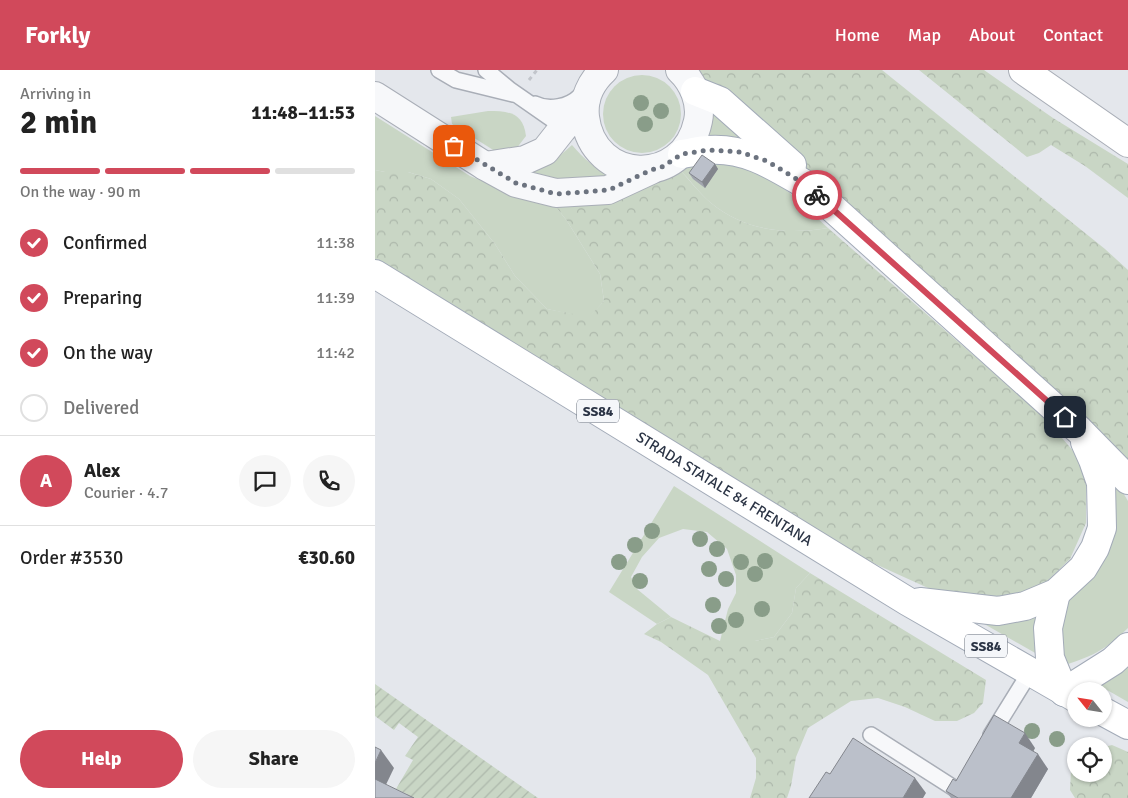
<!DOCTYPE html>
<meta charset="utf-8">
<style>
:root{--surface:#fff;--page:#f6f6f6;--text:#222;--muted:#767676;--line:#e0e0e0;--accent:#d1495b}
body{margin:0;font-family:Signika,sans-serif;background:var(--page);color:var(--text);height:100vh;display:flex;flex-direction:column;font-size:19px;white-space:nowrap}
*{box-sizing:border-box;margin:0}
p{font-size:16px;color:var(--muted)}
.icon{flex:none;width:28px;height:28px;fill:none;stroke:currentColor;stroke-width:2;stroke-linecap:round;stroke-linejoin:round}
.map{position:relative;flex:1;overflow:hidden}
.drawer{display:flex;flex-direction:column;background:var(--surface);width:375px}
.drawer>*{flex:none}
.needle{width:32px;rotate:300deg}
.controls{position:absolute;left:692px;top:612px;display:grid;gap:10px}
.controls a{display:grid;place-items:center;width:45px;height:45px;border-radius:50%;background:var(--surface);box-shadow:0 1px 4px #0004;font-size:25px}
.pin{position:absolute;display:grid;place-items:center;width:42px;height:42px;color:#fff;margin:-21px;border-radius:10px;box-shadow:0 2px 8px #0006}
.courier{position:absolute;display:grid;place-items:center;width:50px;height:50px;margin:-25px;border:4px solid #d1495b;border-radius:50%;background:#fff;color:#222;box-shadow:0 1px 6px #0007}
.overview em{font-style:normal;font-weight:700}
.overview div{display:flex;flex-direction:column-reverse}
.overview{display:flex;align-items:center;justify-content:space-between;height:85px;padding:0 20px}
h1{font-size:32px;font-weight:700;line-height:38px}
.bar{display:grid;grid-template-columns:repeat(4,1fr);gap:8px 5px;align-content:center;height:60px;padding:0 20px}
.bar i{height:6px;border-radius:4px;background:var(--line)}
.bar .current{background:var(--accent)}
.bar p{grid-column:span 4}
.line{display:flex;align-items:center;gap:12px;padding:0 20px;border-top:1px solid var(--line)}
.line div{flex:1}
.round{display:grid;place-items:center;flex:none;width:52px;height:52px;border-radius:26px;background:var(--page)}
ol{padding:0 20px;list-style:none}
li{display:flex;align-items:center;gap:15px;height:55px}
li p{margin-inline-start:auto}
li .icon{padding:5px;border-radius:50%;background:var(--accent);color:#fff;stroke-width:4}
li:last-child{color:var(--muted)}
li i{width:28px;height:28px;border:2px solid var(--line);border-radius:50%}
.button{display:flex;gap:10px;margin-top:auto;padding:10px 20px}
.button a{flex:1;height:58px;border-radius:30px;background:var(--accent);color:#fff;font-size:20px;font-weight:700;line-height:58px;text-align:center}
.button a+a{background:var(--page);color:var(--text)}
header{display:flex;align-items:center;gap:30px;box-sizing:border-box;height:70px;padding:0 25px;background:var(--accent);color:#fff}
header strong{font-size:24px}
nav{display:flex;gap:28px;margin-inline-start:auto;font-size:18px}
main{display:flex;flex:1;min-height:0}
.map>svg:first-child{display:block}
.grass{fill:#c9d6c5}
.forest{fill:url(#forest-crowns)}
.garden{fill:url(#garden-furrows)}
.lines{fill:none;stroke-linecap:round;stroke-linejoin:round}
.service-casing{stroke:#a9aeb7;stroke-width:18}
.minor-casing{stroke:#a9aeb7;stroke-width:30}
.secondary-casing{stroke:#a9aeb7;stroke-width:30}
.primary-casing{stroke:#a3abb8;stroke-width:30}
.path{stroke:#c2c5cb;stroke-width:3;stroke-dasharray:4 4;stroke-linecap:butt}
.service{stroke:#f7f8fa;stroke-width:15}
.minor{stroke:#f7f8fa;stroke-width:28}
.secondary{stroke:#fff;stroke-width:28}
.primary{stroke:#fff;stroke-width:28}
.tree{fill:#899d89}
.wall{fill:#a1a5ae}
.shaded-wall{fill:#83868d}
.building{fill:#bbc0ca;stroke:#83868d}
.done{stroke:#6c737f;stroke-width:5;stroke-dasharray:0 9}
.route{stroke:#d1495b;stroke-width:6}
.labels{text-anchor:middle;stroke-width:4;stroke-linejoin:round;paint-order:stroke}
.shield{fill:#f4f6f9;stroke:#676e7b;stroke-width:1}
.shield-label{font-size:14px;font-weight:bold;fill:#2b3445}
.street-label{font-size:15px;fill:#2b3445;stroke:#f4f6f9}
</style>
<header>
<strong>Forkly</strong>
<nav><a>Home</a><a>Map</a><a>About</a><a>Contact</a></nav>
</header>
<main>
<section class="drawer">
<div class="overview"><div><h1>2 min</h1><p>Arriving in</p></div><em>11:48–11:53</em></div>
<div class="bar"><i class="current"></i><i class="current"></i><i class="current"></i><i></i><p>On the way · 90 m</p></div>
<ol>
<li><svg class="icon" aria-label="check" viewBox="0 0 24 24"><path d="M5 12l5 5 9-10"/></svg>Confirmed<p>11:38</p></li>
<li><svg class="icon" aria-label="check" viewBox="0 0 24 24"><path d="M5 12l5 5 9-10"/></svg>Preparing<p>11:39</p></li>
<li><svg class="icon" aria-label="check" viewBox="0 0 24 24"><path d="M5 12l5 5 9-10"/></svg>On the way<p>11:42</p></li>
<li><i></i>Delivered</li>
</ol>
<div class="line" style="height:90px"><b class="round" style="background:var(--accent);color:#fff">A</b><div><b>Alex</b><p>Courier · 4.7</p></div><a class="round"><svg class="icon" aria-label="chat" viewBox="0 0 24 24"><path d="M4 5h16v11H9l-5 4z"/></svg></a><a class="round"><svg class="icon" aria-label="phone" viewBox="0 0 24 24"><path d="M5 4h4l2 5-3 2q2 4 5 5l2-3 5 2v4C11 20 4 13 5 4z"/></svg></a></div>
<div class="line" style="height:65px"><div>Order #3530</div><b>€30.60</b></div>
<div class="button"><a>Help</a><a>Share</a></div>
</section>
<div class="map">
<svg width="753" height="728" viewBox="0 0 753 728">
<defs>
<pattern id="forest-crowns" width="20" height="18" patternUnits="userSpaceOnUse" patternTransform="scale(1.25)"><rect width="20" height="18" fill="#c9d6c5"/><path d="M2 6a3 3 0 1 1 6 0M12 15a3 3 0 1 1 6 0" fill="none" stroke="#adb8ab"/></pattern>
<pattern id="garden-furrows" width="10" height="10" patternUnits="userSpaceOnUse" patternTransform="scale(1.25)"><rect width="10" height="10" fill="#c9d6c5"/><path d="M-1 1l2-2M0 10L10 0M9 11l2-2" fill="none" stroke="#adb8ab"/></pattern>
</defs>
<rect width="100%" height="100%" fill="#e4e7ec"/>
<!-- grass -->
<g class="grass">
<circle cx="267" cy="44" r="39"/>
<polygon points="339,39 382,77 330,69 337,53"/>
<path d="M113,41C133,41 148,42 151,66L141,79L123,83L77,54L76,47Z"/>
<polygon points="0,46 95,106 152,129 178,133 192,151 225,204 229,231 214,248 172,239 140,206 120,174 84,129 56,109 33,102 10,102 0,100"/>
<path d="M197,75C209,89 220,98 236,107L197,113L147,103C168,98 181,90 197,75Z"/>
<path d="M342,87L378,96L416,124L453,158C412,165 370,161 336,133C325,124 315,110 305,100Z"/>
<path d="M733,402L742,413L753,431V558C728,582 716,587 683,597L685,542Z"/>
<polygon points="299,416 435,503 421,518 417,543 399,567 380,571 345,571 353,539 361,523 361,505 352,479 332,462 308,459 284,468 267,487 256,507 262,519 296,547 282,554 234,522"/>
<polygon points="597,547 660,547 660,572 662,584"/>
<polygon points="753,593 753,632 720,613"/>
</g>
<!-- forest -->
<g class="forest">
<polygon points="316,0 507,0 730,179 753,200 753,405"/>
<polygon points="544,0 609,0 678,48 753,94 753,128 710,96 676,75 664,83 652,87"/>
<path d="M302,97C313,108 324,123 336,133C370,161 412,165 453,158L667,345L700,383L711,405V453L695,489L663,520L625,528L564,523L487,488L0,196V100L10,102H33L56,109L84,129L120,174L140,206L172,239L214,247L229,231L225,204L192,151L178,133Z"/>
<polygon points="435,503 611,610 608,633 599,643 582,651 560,651 530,637 503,628 476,631 433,658 421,687 416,716 412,728 375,728 381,708 381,688 333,605 286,572 269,564 282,554 296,547 345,571 380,571 399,567 417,543 421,518"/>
<polygon points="737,675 753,682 753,728 700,728 695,720 696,700 701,694 701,704 729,704 729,677"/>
</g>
<!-- garden -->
<polygon class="garden" points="0,614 163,728 31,728 32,724 21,719 38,690 30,686 43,667 24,653 19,660 0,646"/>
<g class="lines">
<!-- service casing -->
<g class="service-casing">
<g id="service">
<polyline points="64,0 81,10 138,24"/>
<polyline points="111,0 135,20 194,61"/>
<path d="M160,34C174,41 194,37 205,26"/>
<polyline points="496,665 582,720"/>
<polyline points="616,665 655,602"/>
</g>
</g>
<!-- minor casing -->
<g class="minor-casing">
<g id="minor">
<path d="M229,0C216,12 208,29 210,47C218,115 309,118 323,51C327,33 318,12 305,0"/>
<polyline points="0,26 110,96 141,113 181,123 233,120 276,100"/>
<polyline points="110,96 150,90 170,81 211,29"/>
</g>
</g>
<!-- secondary casing -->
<g class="secondary-casing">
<polyline id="secondary" points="648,0 753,73"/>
</g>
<!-- primary casing -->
<g class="primary-casing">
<g id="primary">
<polyline points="320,21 345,31 417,95"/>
<path d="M307,84C316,83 325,80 333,80C372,77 402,98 433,116L704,360L753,410"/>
<path id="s1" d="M0,204L532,531L701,628"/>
<polyline points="681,523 673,558 675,588 689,622"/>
<polyline points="545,532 623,541 650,536 681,523 708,498 720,478 727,458 726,413 718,390 710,372"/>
<polyline points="689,622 738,591 753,577"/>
<polyline points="729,642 753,655"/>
</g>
</g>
<!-- path -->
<polyline class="path" points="154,10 162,0"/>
<!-- service -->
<use href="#service" class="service"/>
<!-- minor -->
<use href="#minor" class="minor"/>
<!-- secondary -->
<use href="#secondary" class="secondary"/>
<!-- primary -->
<use href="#primary" class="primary"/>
</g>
<!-- trees -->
<g class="tree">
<circle cx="266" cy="33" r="8"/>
<circle cx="286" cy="41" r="8"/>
<circle cx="270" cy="54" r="8"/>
<circle cx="277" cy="461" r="8"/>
<circle cx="325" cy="469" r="8"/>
<circle cx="260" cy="475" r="8"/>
<circle cx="342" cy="479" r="8"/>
<circle cx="390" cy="491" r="8"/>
<circle cx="244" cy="492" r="8"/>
<circle cx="366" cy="492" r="8"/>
<circle cx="334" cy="499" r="8"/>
<circle cx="380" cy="504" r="8"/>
<circle cx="351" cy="509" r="8"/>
<circle cx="265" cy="511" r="8"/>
<circle cx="338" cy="535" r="8"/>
<circle cx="387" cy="539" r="8"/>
<circle cx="361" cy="550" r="8"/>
<circle cx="344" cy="556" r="8"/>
<circle cx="657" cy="661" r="8"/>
<circle cx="682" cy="669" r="8"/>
</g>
<!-- wall -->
<g class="wall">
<polygon points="340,94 343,99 330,118 318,109 314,103"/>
<polygon points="660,678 658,681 673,699 656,728 576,728 571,721 581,711"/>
</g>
<!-- shaded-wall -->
<g class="shaded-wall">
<polygon points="340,94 343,99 330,118 327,112"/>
<polygon points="650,663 660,678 655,688 644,673"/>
<polygon points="6,680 19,698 6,725 0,716 0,693"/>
<polygon points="663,684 673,699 656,728 636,728"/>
<polygon points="540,708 551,723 548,728 528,728"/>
</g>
<!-- building -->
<g class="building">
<polygon points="327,85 340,94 327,112 314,103"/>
<polygon points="619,645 650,663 644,673 663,684 636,728 583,728 571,721 578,709 581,711"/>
<polygon points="478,668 540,708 528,728 434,728 451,702 455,704"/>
<polygon points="0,677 6,680 0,693"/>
<polygon points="0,709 39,728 0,728"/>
</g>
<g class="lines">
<!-- done -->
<polyline class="done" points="79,76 141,113 181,124 234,120 276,100 287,97 307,84 334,80 365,82 392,91 433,116 442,125"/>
<!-- route -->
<polyline class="route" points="442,125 690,347"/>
</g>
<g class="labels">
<!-- shield labels -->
<g class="shield">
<rect x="202" y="329.5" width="42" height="23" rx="4"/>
<rect x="590" y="564.5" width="42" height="23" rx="4"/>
</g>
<g class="shield-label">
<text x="223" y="346">SS84</text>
<text x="611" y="581">SS84</text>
</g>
<!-- street labels -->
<g class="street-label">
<text dy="5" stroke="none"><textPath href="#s1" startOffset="410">STRADA STATALE 84 FRENTANA</textPath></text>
</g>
</g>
</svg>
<div class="controls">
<a><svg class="needle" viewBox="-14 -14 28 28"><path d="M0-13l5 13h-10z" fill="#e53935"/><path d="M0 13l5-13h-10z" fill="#767676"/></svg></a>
<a><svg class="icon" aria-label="locate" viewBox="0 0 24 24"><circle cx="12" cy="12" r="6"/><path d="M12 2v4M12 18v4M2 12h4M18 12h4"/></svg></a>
</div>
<div class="pin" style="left:79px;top:76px;background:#ea580c"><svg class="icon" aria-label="bag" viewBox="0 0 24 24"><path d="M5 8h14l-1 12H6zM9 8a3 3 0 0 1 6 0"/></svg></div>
<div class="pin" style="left:690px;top:347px;background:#1f2937"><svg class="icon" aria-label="home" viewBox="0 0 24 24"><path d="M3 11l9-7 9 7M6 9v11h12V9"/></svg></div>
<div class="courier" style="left:442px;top:125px"><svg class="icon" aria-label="bike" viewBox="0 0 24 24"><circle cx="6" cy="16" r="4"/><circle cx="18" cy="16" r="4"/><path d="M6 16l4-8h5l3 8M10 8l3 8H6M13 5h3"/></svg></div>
</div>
</main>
